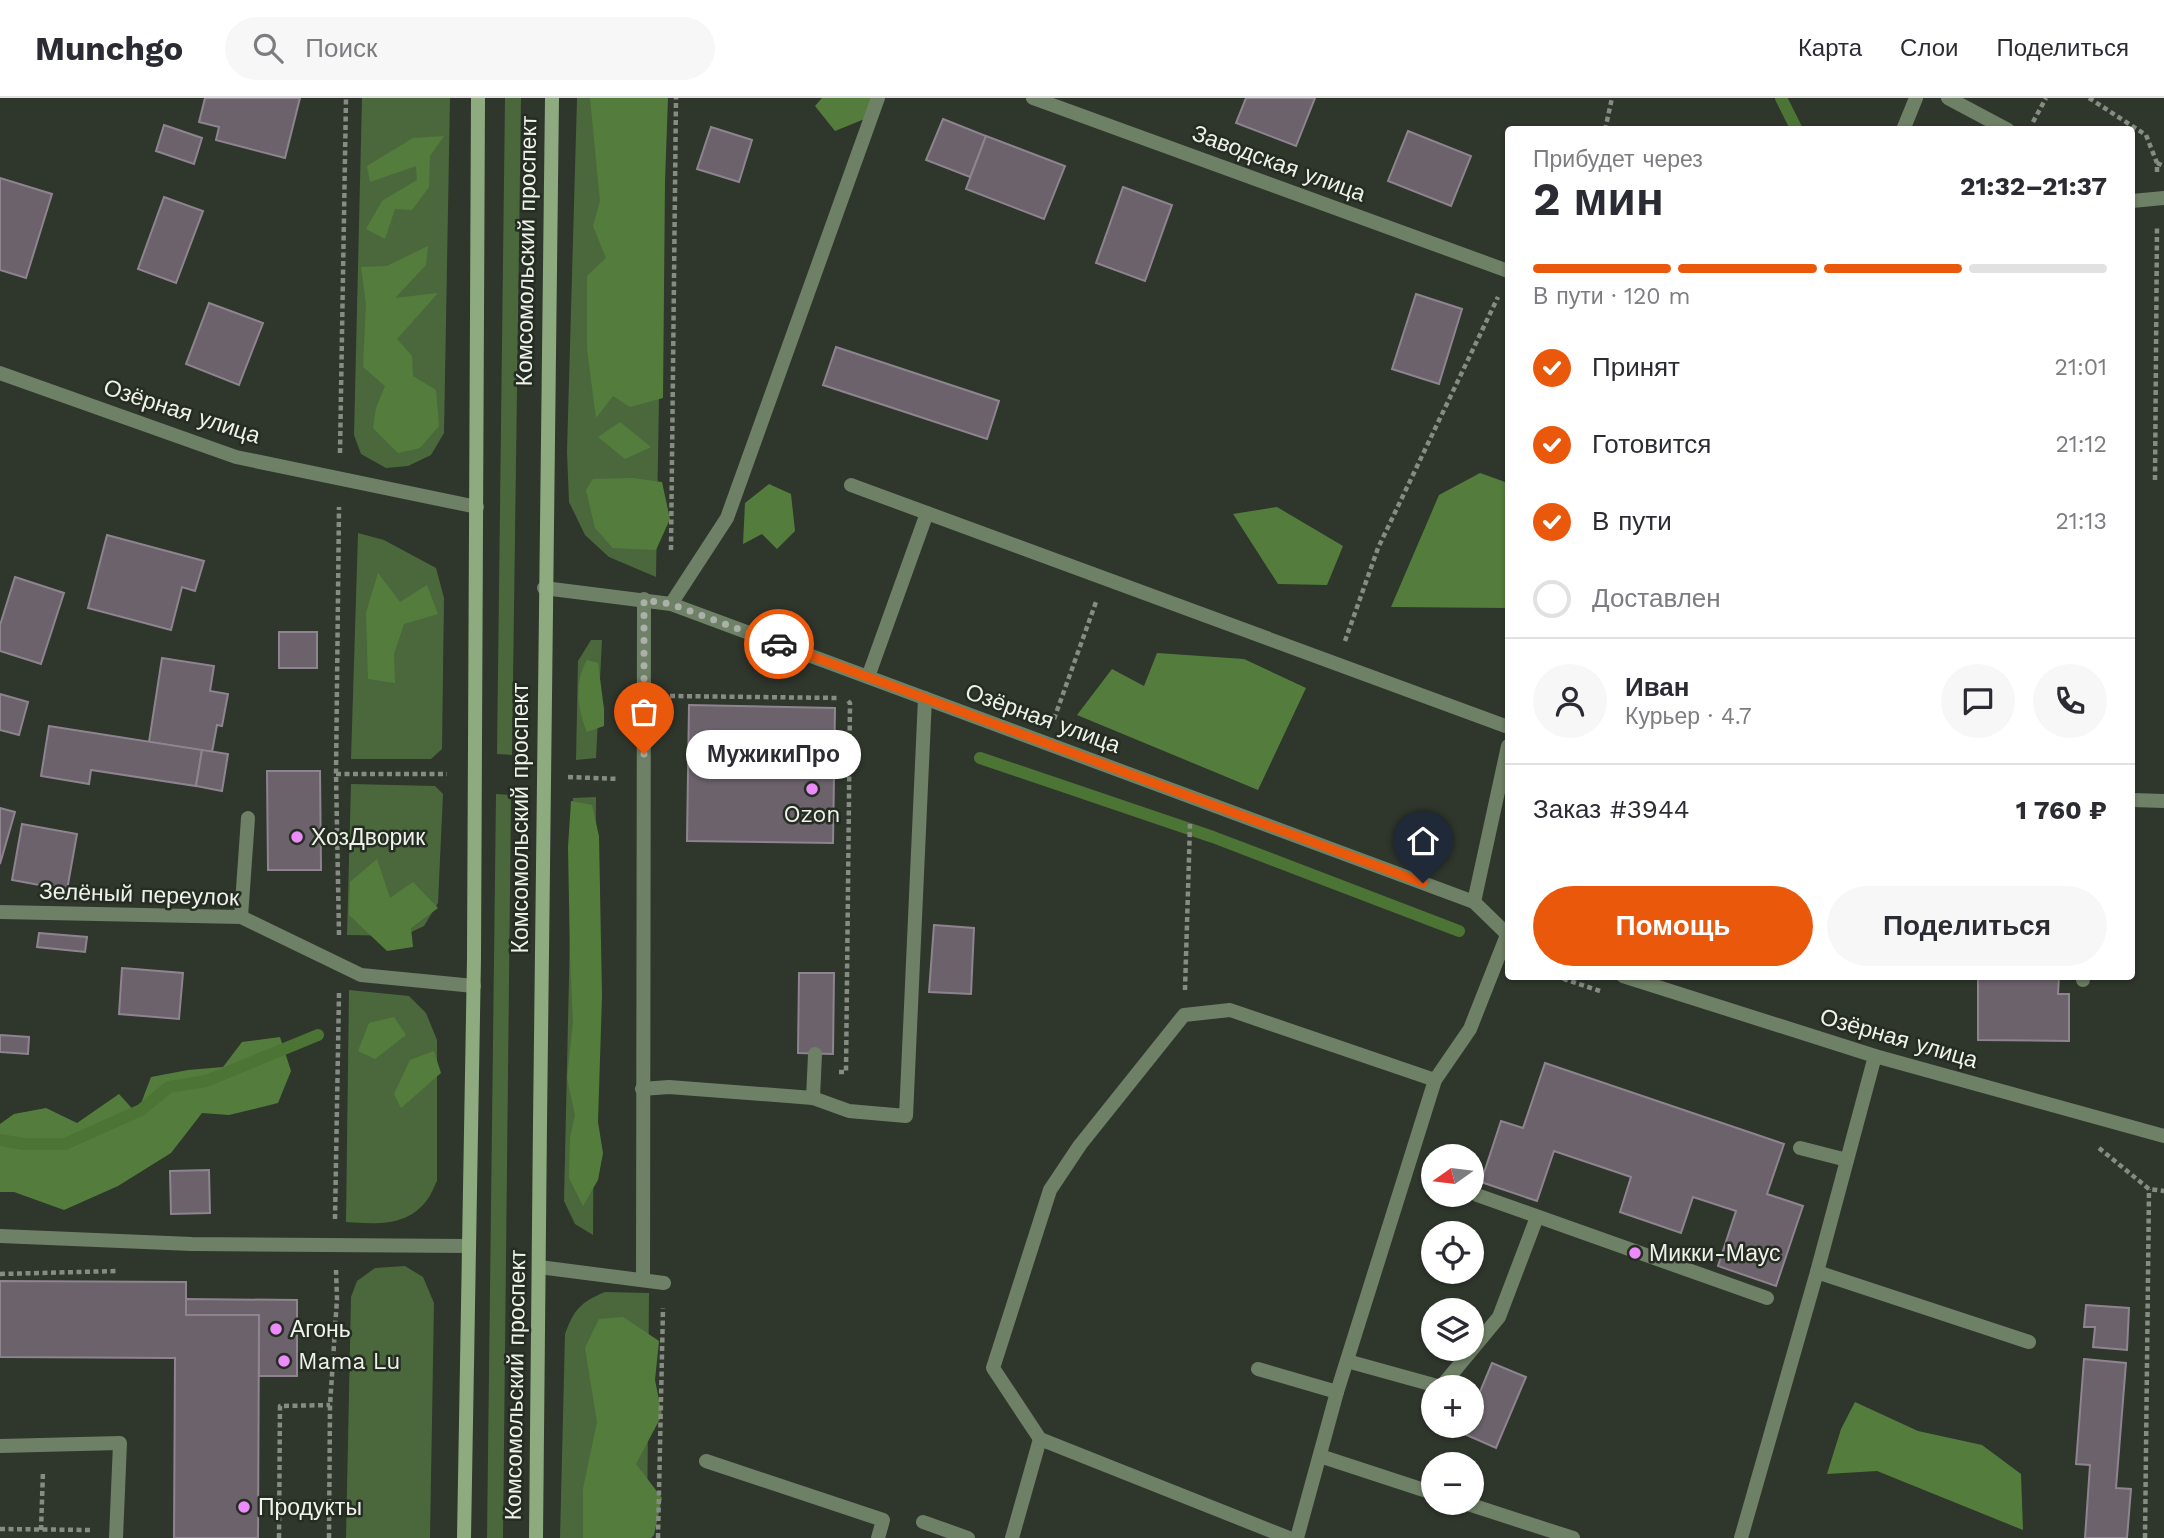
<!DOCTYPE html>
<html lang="ru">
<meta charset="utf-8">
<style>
:root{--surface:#fff;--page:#f7f7f7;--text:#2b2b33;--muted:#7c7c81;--line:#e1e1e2;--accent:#ea580c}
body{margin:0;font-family:"Work Sans",sans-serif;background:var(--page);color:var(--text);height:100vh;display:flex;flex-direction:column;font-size:26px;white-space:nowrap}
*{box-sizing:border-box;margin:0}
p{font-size:23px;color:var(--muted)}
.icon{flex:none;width:38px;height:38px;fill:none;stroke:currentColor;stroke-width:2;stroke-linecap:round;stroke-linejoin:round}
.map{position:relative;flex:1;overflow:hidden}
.panel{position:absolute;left:1505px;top:28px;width:630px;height:854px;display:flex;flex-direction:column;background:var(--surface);border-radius:7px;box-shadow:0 2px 5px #0004}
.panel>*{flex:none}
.needle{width:46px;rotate:256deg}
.fabs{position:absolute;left:1421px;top:1046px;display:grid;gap:14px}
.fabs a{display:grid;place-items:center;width:63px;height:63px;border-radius:50%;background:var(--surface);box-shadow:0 2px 5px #0004;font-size:35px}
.pin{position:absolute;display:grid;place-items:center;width:60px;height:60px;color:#fff;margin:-72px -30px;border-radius:50% 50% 50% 0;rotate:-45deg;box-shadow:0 0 7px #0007}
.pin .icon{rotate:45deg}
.courier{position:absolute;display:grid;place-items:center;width:70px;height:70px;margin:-35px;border:5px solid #ea580c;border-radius:50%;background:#fff;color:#222;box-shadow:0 2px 9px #0007}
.bubble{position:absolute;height:49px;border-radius:24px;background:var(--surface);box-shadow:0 2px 5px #0004;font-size:23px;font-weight:700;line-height:49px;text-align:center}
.overview em{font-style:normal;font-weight:700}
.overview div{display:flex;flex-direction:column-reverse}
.overview{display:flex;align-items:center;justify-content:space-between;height:119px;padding:0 28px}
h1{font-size:46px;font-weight:700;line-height:52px}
.bar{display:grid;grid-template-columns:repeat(4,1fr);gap:10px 7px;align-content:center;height:84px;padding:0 28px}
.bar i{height:9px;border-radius:5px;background:var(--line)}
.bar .selected{background:var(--accent)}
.bar p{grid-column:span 4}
.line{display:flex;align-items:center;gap:18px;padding:0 28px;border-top:2px solid var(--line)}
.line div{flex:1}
.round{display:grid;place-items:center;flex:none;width:74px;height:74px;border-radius:37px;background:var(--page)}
ol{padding:0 28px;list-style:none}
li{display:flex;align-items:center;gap:21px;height:77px}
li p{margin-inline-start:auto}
li .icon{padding:7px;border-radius:50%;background:var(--accent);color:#fff;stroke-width:4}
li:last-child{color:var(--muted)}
li i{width:38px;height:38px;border:4px solid var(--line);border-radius:50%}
.button{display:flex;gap:14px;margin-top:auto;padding:14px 28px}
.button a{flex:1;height:80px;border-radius:42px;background:var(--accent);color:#fff;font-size:28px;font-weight:700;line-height:80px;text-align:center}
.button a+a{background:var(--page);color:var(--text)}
header{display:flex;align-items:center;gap:42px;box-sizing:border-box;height:98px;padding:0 35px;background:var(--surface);border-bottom:2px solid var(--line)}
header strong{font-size:33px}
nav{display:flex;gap:38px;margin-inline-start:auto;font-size:24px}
.search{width:490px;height:63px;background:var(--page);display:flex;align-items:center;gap:18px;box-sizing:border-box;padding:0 24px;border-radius:38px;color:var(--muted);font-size:26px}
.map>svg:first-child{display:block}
.green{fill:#4b683c}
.forest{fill:#547d3d}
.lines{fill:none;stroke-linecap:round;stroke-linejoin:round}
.stream{stroke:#4c7435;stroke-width:12}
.building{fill:#6b626c;stroke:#8e848f;stroke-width:2}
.path{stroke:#868c83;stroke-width:4.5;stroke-dasharray:5 3.5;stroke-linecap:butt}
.lane{stroke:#6e8065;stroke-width:14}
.street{stroke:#6e8065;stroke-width:14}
.secondary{stroke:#8eab7f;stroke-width:14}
.done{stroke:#abb0a8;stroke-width:7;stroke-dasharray:0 12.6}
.route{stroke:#ea580c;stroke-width:9}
.poi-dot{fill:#ec8cfb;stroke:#252c22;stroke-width:2.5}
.labels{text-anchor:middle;stroke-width:5;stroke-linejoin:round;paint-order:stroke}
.street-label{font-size:23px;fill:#eef2eb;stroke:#252c22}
.poi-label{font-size:23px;fill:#eef2eb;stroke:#252c22;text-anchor:start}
</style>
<header>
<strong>Munchgo</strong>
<div class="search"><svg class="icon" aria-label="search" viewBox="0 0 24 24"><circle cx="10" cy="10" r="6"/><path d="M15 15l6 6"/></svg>Поиск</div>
<nav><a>Карта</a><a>Слои</a><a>Поделиться</a></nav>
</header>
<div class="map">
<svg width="2164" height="1440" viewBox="0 0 2164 1440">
<rect width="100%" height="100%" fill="#2f362c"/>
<!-- green -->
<g class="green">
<polygon points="362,0 450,0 444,335 431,357 408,368 386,370 361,356 354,337"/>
<polygon points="505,0 521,0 512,657 497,656"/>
<polygon points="577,0 664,0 656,479 609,459 585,437 569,404 567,354"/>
<polygon points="358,435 384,442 436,470 444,500 442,651 431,661 351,661"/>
<polygon points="591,542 602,542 596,660 576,662 578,563"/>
<polygon points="351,686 435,688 443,696 438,805 424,828 403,838 347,837"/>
<polygon points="496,696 511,697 503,1440 487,1440"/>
<polygon points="596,699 593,1137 575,1126 564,1103 573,700"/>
<path d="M349,892L409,898L426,915L437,942V1083C434,1089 431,1097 427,1102C407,1129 376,1126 346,1124Z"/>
<polygon points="405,1168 423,1179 434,1205 430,1440 346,1440 351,1199 357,1183 375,1170"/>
<path d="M605,1194L649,1195L647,1440H560L565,1236C574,1211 581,1204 605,1194Z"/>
</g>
<!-- forest -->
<g class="forest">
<polygon points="590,0 668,0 665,83 663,300 630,309 613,298 596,320 587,251 587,178 606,160 593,128 600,103"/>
<polygon points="822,0 882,0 867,20 835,33 815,8"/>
<polygon points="444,38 430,58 429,89 412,112 395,111 385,141 366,131 382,103 417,82 416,68 370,84 367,68 413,40"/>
<polygon points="2132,138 2133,138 2135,310 2132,319"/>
<polygon points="428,148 426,167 395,200 438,195 397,241 412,258 413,278 436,292 439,328 420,350 398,355 373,330 376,310 385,288 363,269 366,206 361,169 387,168"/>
<polygon points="620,324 651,349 625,361 598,339"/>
<polygon points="1480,375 1508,385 1508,510 1391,509 1439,397"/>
<polygon points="632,380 662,384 670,421 656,452 613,450 595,430 586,392 593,381"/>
<polygon points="769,386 791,396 795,433 777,451 762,436 743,446 745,405"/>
<polygon points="1277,409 1343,448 1327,487 1278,486 1233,416"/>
<polygon points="378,475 400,504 427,487 438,516 404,526 394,556 395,585 368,581 366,515"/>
<polygon points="1157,555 1244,561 1306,590 1258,692 1077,617 1112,571 1144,588"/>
<path d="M587,562L598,565L604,611V628L587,634C577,611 574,584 587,562Z"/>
<polygon points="571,703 592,707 599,738 602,898 598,1024 603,1055 598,1082 583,1108 569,1080 570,1040 575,1017 567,980 573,924 570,859 568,749"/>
<polygon points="377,761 390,800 413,784 438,810 411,830 413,849 387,853 349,817 350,784"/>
<polygon points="394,919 406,937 375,961 358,953 369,925"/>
<polygon points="280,939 291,973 278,1005 229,1017 202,1015 171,1055 118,1088 64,1112 14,1094 0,1094 0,1026 14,1016 46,1010 77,1025 119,996 137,1016 151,979 188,972 223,969 242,944"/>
<polygon points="434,953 441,975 401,1010 394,996 410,962"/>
<polygon points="623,1219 659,1243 655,1282 662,1317 636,1366 662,1400 654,1437 651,1440 583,1440 583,1391 597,1324 585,1250 599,1221"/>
<polygon points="1855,1304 1918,1333 1982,1347 2021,1376 2023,1432 1877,1373 1827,1376 1841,1331"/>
</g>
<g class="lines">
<!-- stream -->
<g class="stream">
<polyline points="1781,0 1797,32"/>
<polyline points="980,660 1213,739 1459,833"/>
<polyline points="0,1042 23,1046 65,1046 141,1012 169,989 206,983 318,937"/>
</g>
</g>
<!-- building -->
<g class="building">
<polygon points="205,0 300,0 285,60 216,42 219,29 199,24"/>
<polygon points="1246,0 1315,0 1296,48 1236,25"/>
<polygon points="943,21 986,38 970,79 926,62"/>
<polygon points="164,27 202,40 194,66 156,53"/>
<polygon points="711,29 752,42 739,84 697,71"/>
<polygon points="1408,33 1471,58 1451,108 1388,83"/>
<polygon points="986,38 1065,68 1044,121 966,91"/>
<polygon points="0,80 52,96 26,180 0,172"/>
<polygon points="1123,89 1172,107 1145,183 1096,165"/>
<polygon points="164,99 203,113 176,185 138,171"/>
<polygon points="1416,196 1462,211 1439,286 1392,271"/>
<polygon points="209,205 263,225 239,287 186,266"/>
<polygon points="836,249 999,303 987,341 823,287"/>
<polygon points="107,437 204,463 195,493 182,489 171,532 88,510"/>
<polygon points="15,479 64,495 41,566 0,553 0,527"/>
<rect x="279" y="534" width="38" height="36"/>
<polygon points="162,560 214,568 210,593 228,596 222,628 217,627 212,654 149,644"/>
<polygon points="0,596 28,604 19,637 0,632"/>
<polygon points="689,607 835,610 833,745 687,743"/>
<polygon points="49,628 202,652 196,688 91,672 89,686 41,678"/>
<polygon points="202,652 228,656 222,693 196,688"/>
<polygon points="267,673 320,673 321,772 268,772"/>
<polygon points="0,710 15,714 0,766"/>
<polygon points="22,726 77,736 67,792 12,782"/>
<polygon points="934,827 974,830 971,896 929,894"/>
<polygon points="39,835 87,839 85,854 37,849"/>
<polygon points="122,870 183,875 179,921 119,916"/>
<polygon points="799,875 834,875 833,956 798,955"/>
<polygon points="1978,878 2059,878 2058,896 2069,896 2069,943 1978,942"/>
<polygon points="0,937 29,939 28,956 0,954"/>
<polygon points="1545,965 1784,1046 1767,1096 1803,1108 1776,1188 1718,1168 1736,1113 1693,1099 1681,1135 1620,1114 1631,1079 1554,1053 1537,1103 1481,1084 1501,1023 1523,1030"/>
<polygon points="209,1072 210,1115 171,1116 170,1073"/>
<polygon points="0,1183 186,1184 186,1217 259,1217 258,1440 174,1440 175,1260 0,1259"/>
<polygon points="186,1201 297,1202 297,1278 259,1278 259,1217 186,1217"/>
<polygon points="2086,1207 2129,1210 2127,1252 2093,1249 2095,1229 2084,1229"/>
<polygon points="2084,1261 2126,1265 2116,1390 2131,1391 2127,1440 2085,1440 2090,1367 2076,1366"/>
<polygon points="1492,1265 1526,1279 1496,1350 1462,1335 1465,1328 1472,1328 1472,1313"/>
</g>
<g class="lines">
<!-- path -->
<g class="path">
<polyline points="2089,0 2146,37 2157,65 2157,75"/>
<polyline points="2033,24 2046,0"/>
<polyline points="1605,32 1612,0"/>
<polyline points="2157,65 2164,68"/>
<polyline points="340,355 346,0"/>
<polyline points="2155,382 2157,129"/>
<polyline points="671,452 676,0"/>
<polyline points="1345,543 1378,450 1498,199"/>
<polyline points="670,598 840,600"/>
<polyline points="1054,621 1096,504"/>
<polyline points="336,676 447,676"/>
<polyline points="568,679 619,681"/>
<polyline points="339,837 336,676 339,409"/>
<polyline points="1555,878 1600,893"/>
<polyline points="1185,892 1190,726"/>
<polyline points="839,974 846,974 850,605 848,603"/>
<polyline points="2099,1050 2149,1091 2164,1093"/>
<polyline points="335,1121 339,895"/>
<polyline points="0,1176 118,1173"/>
<polyline points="0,1431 90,1432"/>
<polyline points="41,1432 43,1373"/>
<polyline points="279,1440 280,1308 330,1307"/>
<polyline points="329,1440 330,1307 337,1201 336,1172"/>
<polyline points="658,1440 663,1210"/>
<polyline points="2145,1440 2149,1091"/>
</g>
<!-- lane -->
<g class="lane">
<polyline points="1948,0 2008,32"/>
<polyline points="1903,32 1916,0"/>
<polyline points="2132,103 2164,100"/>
<polyline points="851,387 1508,629"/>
<polyline points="671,506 727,420 878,0"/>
<polyline points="868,579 927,415"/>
<polyline points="2132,702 2164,703"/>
<polyline points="1474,804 1508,648"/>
<polyline points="241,819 248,720"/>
<polyline points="2083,882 2083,878"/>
<polyline points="642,991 669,989 813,1000 849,1013 906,1018 925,600"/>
<polyline points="813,1000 815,956"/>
<polyline points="1800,1050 1847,1062"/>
<polyline points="1477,1097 1767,1200"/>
<polyline points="0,1138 192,1146 469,1148"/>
<polyline points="539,1169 664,1185"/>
<polyline points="1817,1174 2029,1244"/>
<polyline points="643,1182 644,501"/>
<polyline points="1347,1263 1441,1289 1499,1219 1537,1119"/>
<polyline points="1258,1271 1337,1294"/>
<polyline points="0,1348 120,1345 116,1440"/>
<polyline points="1320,1358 1433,1395"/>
<polyline points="706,1363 883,1422 878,1440"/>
<polyline points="1465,1405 1573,1440"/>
<polyline points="923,1424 968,1440"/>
<polyline points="1012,1440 1040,1341"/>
<polyline points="1289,1440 1040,1341 993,1270 1050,1092 1080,1047 1184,917 1230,912 1435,982"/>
<polyline points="1297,1440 1337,1294 1435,982 1470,931 1507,837"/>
<polyline points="1741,1440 1817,1174 1875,958"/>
</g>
<!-- street -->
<g class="street">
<polyline points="1033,0 1508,173"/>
<polyline points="0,275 236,359 477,409"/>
<polyline points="544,490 671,506 1474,804 1508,837"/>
<polyline points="0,814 241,819 361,877 474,888"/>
<polyline points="1623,878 1875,958 2164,1038"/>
</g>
<!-- secondary -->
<g class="secondary">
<polyline points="464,1440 474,860 478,0"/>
<path d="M536,1440C541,960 544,480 552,0"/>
</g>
</g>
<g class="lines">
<!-- done -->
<polyline class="done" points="644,656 644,502 671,506 779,546"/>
<!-- route -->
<polyline class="route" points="779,546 1423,785"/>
</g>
<!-- markers -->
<g class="poi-dot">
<circle cx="812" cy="691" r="7"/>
<circle cx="297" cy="739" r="7"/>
<circle cx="1635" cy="1155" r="7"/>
<circle cx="276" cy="1231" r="7"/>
<circle cx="284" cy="1263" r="7"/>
<circle cx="244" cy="1409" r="7"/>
</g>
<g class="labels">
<!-- street labels -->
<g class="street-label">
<text transform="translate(1279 65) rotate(20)" y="8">Заводская улица</text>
<text transform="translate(526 153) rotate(-89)" y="8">Комсомольский проспект</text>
<text transform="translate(182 313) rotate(18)" y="8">Озёрная улица</text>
<text transform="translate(1043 620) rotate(20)" y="8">Озёрная улица</text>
<text transform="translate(520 720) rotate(-90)" y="8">Комсомольский проспект</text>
<text transform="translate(139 796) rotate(2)" y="8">Зелёный переулок</text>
<text transform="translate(1899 940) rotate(16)" y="8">Озёрная улица</text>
<text transform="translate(515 1287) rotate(-89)" y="8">Комсомольский проспект</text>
</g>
<!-- poi labels -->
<g class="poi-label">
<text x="812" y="724" text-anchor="middle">Ozon</text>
<text x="311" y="747">ХозДворик</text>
<text x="1649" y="1163">Микки-Маус</text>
<text x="290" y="1239">Агонь</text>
<text x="298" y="1271">Mama Lu</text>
<text x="258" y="1417">Продукты</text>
</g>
</g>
</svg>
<div class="fabs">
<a><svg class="needle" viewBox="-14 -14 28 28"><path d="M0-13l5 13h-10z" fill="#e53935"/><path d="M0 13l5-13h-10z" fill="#7c7c81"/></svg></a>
<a><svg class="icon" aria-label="locate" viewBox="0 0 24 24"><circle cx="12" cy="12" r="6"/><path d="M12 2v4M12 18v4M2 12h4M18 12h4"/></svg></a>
<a><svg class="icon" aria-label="layers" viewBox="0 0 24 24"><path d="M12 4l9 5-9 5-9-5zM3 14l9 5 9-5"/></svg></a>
<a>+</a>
<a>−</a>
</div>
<div class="pin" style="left:644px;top:656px;background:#ea580c"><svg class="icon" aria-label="bag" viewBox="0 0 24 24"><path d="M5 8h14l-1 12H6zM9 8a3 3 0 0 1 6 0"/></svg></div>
<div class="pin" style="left:1423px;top:785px;background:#1f2937"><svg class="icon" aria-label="home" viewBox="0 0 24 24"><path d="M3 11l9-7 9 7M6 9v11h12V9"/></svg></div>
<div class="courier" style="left:779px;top:546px"><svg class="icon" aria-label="car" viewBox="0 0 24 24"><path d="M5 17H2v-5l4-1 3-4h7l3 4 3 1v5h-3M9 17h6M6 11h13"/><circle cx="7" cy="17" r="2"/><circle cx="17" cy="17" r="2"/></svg></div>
<div class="bubble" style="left:686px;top:632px;width:175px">МужикиПро</div>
<section class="panel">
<div class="overview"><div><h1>2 мин</h1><p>Прибудет через</p></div><em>21:32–21:37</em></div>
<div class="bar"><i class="selected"></i><i class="selected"></i><i class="selected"></i><i></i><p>В пути · 120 m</p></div>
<ol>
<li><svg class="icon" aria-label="check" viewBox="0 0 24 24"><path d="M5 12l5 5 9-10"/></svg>Принят<p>21:01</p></li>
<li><svg class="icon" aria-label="check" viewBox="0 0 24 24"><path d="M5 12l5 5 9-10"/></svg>Готовится<p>21:12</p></li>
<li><svg class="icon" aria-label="check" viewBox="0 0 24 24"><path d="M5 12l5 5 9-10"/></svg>В пути<p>21:13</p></li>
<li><i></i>Доставлен</li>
</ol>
<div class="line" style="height:126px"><a class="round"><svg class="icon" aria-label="person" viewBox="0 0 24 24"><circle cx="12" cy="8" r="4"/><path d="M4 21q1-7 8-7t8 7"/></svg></a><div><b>Иван</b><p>Курьер · 4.7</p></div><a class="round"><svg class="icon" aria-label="chat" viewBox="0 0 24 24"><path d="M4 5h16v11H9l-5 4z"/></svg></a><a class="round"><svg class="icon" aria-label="phone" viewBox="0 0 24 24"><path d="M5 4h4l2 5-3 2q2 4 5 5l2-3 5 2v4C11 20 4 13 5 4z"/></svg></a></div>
<div class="line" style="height:91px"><div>Заказ #3944</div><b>1 760 ₽</b></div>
<div class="button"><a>Помощь</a><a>Поделиться</a></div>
</section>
</div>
